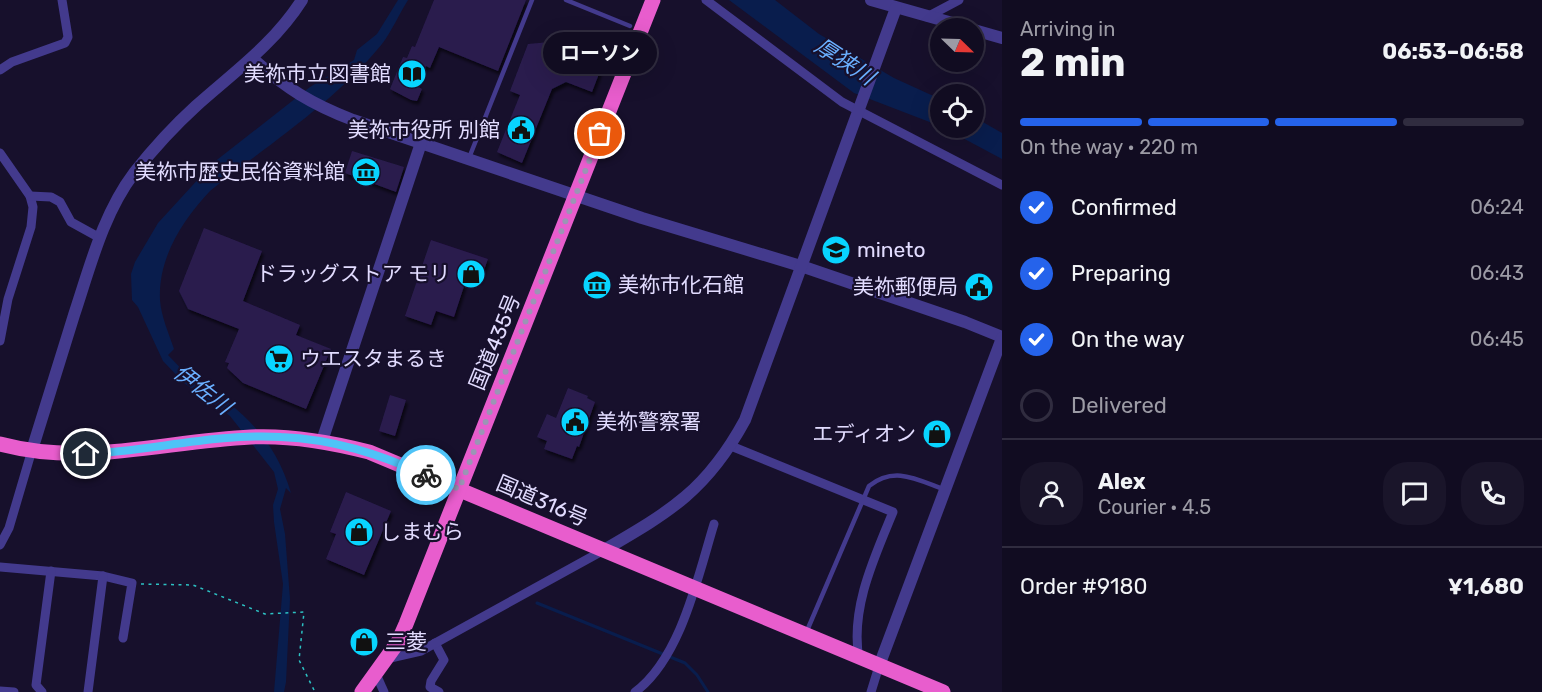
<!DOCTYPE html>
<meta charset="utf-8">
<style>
:root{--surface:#110c21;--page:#1a152a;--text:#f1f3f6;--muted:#9c9ba5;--line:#302c3f;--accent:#2563eb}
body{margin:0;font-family:Rubik,"Noto Sans JP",sans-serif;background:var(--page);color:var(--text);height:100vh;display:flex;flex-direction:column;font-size:22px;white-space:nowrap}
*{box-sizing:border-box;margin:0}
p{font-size:20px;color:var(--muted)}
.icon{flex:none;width:33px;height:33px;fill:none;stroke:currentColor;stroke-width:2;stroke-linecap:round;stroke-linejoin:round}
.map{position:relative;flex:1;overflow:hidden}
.details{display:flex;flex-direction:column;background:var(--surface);width:540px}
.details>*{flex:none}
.needle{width:39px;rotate:113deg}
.fabs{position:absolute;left:930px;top:18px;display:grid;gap:12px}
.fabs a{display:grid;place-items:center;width:54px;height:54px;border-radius:50%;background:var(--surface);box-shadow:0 6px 24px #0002,0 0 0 2px var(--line);font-size:30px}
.pin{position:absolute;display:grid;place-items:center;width:51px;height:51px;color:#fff;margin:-26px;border:3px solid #fff;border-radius:50%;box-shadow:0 2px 6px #0007}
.courier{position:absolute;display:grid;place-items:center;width:60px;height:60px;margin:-30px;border:4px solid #4fc3f7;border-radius:50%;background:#fff;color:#222;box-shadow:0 2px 8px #0007}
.bubble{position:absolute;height:42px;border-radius:21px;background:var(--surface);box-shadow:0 6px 24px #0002,0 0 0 2px var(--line);font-size:20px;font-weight:700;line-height:42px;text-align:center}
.head em{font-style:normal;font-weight:700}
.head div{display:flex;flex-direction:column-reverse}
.head{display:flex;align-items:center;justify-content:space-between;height:102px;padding:0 18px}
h1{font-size:39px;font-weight:700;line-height:45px}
.bar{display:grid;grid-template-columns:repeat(4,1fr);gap:9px 6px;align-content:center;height:72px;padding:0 18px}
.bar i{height:8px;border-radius:4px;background:var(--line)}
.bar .selected{background:var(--accent)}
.bar p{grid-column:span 4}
.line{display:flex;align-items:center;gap:15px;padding:0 18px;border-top:2px solid var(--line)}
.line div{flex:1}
.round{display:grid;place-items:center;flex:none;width:63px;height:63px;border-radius:24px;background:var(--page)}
ol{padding:0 18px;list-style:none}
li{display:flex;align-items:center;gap:18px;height:66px}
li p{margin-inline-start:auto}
li .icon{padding:6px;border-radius:50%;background:var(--accent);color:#fff;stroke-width:4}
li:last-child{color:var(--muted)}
li i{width:33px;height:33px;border:3px solid var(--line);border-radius:50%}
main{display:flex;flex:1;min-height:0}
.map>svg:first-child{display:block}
.water{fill:#091d4d}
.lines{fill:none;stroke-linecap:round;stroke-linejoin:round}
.stream{stroke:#091d4d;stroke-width:3}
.building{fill:#2a1c4e;filter:url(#shadow)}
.path{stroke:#2cc1c3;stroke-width:1.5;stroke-dasharray:3 4.5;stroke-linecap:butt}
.service{stroke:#433a8d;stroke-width:4.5}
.minor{stroke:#433a8d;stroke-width:9}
.tertiary{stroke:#433a8d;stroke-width:12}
.trunk{stroke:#e85dcd;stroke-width:15}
.done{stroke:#9b95b5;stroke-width:6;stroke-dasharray:0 10.8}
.route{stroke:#4fc3f7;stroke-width:8}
.labels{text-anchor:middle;stroke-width:4.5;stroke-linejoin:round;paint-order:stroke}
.poi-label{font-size:21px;fill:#e2dcff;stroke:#17102c;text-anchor:end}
.street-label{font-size:21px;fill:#e2dcff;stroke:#17102c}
.water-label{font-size:22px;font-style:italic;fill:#6aafff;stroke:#17102c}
</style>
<main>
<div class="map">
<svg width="1002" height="692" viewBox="0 0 1002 692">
<defs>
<filter id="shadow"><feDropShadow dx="2" dy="3.5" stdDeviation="1.5" flood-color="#0009"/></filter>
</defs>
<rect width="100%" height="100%" fill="#17102c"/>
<!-- water -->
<g class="water">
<path d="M398,0H408C399,14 392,31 382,44C335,102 268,145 210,191C182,221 158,258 160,300C161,316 169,334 174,349L168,355L194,382L199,381C243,411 275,439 291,493L286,488L280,509L285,534L290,599L286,682L284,692H274L283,584L274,522L273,505L278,489L274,472L230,416L184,383L163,361L138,307L132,300L131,274L135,262L158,223L213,163L310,87L354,60L357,50L377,34Z"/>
<polygon points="729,0 775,0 819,34 894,78 940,99 940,126 854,93"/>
<polygon points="974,117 1002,133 1002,159 944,128 974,128"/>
</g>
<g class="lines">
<!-- stream -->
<polyline class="stream" points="537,603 685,663 697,675 708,692"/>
</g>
<!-- building -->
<g class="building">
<polygon points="434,0 526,0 498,71 439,47 430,68 426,66 417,86 422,89 417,101 411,100 390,89 403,57 407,58 412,46 415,47"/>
<polygon points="606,37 609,48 592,92 566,82 552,89 522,163 497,152 520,95 510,91 528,44"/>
<polygon points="352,151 404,167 396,192 345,173"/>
<polygon points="204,228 262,251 243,301 300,325 296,335 331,349 306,409 243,383 227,368 229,363 225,362 239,329 188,309 179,291"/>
<polygon points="431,240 488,259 480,281 467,277 454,317 436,311 431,325 405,316"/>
<polygon points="568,388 588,396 587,398 595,402 579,447 577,446 572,459 544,449 547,441 537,437 547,414 556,418"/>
<polygon points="390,395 406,400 395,436 379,431"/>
<polygon points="346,492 391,511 364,575 326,559 336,534 330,532"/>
</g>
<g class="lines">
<!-- path -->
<polyline class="path" points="141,584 193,585 265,614 304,612 299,660 315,692"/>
<!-- service -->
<g class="service">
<polyline points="566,0 630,26"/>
<polyline points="469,158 532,0"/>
<path d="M806,633L869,486C894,466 916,479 943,489"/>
</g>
<!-- minor -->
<g class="minor">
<polyline points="706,0 842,102 1002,185"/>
<polyline points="927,17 959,0"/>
<polyline points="0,70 12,62 65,43 68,37 62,0"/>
<polyline points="0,153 30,196 33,207 31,227 8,299 0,341"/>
<polyline points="30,196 51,197 60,202 71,222 100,238"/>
<path d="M731,446L893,512C874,558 850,609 859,659"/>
<polyline points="0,545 9,528 32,450"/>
<polyline points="0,567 103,576 132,583 123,638"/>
<polyline points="435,643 444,660 431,681 430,687 439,692"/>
<polyline points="386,659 421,651 604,550"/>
<polyline points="376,674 384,692"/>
<polyline points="0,691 14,692"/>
<polyline points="42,692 36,685 51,571"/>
<polyline points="88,692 103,576"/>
<path d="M635,692C681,658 698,576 714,524"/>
<polyline points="871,692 879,666"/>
</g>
<!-- tertiary -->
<g class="tertiary">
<polyline points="871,0 970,28"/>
<polyline points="974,30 1002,38"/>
<path d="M253,59C286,88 311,104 353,120L642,218L804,267L965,322L1002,337"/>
<polyline points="322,441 421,143"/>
<path d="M32,450C46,405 60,360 74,315C90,267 103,214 134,173C153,149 174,126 196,106C234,72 274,44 302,0"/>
<path d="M604,550C671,511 707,490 745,420L896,8"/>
<polyline points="879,666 1002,338"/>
</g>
<!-- trunk -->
<g class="trunk">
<path d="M0,444C87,467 164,441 251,437C291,435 330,442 369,452L943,692"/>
<polyline points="362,692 398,642 406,624 653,0"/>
</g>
</g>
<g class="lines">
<!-- done -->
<polyline class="done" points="426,475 459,489 600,134"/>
<!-- route -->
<path class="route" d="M86,454C151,451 216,433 281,437C333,439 379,454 426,475"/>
</g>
<!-- icons -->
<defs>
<g id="library-disc" transform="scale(1.5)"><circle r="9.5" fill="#08d4ff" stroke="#17102c"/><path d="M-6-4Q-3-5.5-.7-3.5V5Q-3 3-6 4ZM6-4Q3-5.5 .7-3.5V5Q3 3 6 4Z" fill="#111"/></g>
<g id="civic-disc" transform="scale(1.5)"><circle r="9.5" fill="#08d4ff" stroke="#17102c"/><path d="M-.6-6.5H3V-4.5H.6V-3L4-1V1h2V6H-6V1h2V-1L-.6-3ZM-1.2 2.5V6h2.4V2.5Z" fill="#111"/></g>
<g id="museum-disc" transform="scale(1.5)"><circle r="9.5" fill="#08d4ff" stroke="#17102c"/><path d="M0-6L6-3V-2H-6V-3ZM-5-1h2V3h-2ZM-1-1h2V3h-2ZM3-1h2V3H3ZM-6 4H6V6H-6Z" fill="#111"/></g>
<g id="school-disc" transform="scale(1.5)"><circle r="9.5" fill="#08d4ff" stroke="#17102c"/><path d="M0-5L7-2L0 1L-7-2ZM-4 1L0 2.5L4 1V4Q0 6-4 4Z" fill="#111"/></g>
<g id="shop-disc" transform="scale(1.5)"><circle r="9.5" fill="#08d4ff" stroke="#17102c"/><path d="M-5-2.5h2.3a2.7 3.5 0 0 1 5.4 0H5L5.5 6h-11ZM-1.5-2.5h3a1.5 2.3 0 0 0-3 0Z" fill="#111"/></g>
<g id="supermarket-disc" transform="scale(1.5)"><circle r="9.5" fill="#08d4ff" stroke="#17102c"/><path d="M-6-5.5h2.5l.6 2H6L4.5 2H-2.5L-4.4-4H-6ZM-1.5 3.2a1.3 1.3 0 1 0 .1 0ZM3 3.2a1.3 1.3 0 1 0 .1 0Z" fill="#111"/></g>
</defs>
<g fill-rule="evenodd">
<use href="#library-disc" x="412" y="74"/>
<use href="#civic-disc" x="521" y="130"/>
<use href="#museum-disc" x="366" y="172"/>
<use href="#school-disc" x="836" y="250"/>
<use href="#shop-disc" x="471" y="274"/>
<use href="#museum-disc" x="597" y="285"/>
<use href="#civic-disc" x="979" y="287"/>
<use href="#supermarket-disc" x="279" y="359"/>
<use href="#civic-disc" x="575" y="422"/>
<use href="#shop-disc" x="937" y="434"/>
<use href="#shop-disc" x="359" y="532"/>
<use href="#shop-disc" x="364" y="642"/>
</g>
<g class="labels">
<!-- poi labels -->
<g class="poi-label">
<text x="391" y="81">美祢市立図書館</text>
<text x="500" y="137">美祢市役所 別館</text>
<text x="345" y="179">美袮市歴史民俗資料館</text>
<text x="857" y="257" text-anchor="start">mineto</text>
<text x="450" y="281">ドラッグストア モリ</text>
<text x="618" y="292" text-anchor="start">美袮市化石館</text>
<text x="958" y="294">美祢郵便局</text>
<text x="300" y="366" text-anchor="start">ウエスタまるき</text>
<text x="596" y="429" text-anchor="start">美祢警察署</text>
<text x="916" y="441">エディオン</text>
<text x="380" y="539" text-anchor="start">しまむら</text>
<text x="385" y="649" text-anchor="start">三菱</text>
</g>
<!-- street labels -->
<g class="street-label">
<text transform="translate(495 342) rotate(-68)" y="7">国道435号</text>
<text transform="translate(542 501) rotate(23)" y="7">国道316号</text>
</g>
<!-- water labels -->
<g class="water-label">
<text transform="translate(845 61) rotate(33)" y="8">厚狭川</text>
<text transform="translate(203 389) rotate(38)" y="8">伊佐川</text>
</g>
</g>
</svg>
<div class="fabs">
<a><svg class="needle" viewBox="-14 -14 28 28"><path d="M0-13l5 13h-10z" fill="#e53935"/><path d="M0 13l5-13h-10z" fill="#9c9ba5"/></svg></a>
<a><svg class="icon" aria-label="locate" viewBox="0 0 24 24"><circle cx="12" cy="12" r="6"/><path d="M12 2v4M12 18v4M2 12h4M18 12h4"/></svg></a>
</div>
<div class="pin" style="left:600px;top:134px;background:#ea580c"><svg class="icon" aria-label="bag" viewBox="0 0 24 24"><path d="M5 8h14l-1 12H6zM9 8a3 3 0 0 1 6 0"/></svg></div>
<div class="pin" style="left:86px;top:454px;background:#1f2937"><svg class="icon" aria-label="home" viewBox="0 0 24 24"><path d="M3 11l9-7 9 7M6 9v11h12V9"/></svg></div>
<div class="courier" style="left:426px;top:475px"><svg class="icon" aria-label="bike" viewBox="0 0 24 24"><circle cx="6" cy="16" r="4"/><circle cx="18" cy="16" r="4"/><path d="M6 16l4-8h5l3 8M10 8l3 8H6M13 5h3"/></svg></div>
<div class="bubble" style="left:543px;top:32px;width:114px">ローソン</div>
</div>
<section class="details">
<div class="head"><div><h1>2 min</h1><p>Arriving in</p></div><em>06:53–06:58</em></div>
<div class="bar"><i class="selected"></i><i class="selected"></i><i class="selected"></i><i></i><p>On the way · 220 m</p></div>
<ol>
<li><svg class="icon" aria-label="check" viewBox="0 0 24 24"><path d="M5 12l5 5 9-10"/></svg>Confirmed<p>06:24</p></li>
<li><svg class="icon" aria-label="check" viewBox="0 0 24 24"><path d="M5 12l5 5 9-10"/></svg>Preparing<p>06:43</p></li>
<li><svg class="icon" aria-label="check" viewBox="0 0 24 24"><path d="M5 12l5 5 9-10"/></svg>On the way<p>06:45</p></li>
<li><i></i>Delivered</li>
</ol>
<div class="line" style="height:108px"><a class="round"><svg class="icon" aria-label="person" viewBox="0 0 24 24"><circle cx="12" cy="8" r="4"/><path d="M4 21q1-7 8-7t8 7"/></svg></a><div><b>Alex</b><p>Courier · 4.5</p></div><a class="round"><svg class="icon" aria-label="chat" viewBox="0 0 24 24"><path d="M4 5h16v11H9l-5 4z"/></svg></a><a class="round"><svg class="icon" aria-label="phone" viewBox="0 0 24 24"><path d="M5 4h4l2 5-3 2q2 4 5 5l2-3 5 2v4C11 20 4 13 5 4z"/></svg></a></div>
<div class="line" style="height:78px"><div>Order #9180</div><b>¥1,680</b></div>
</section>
</main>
